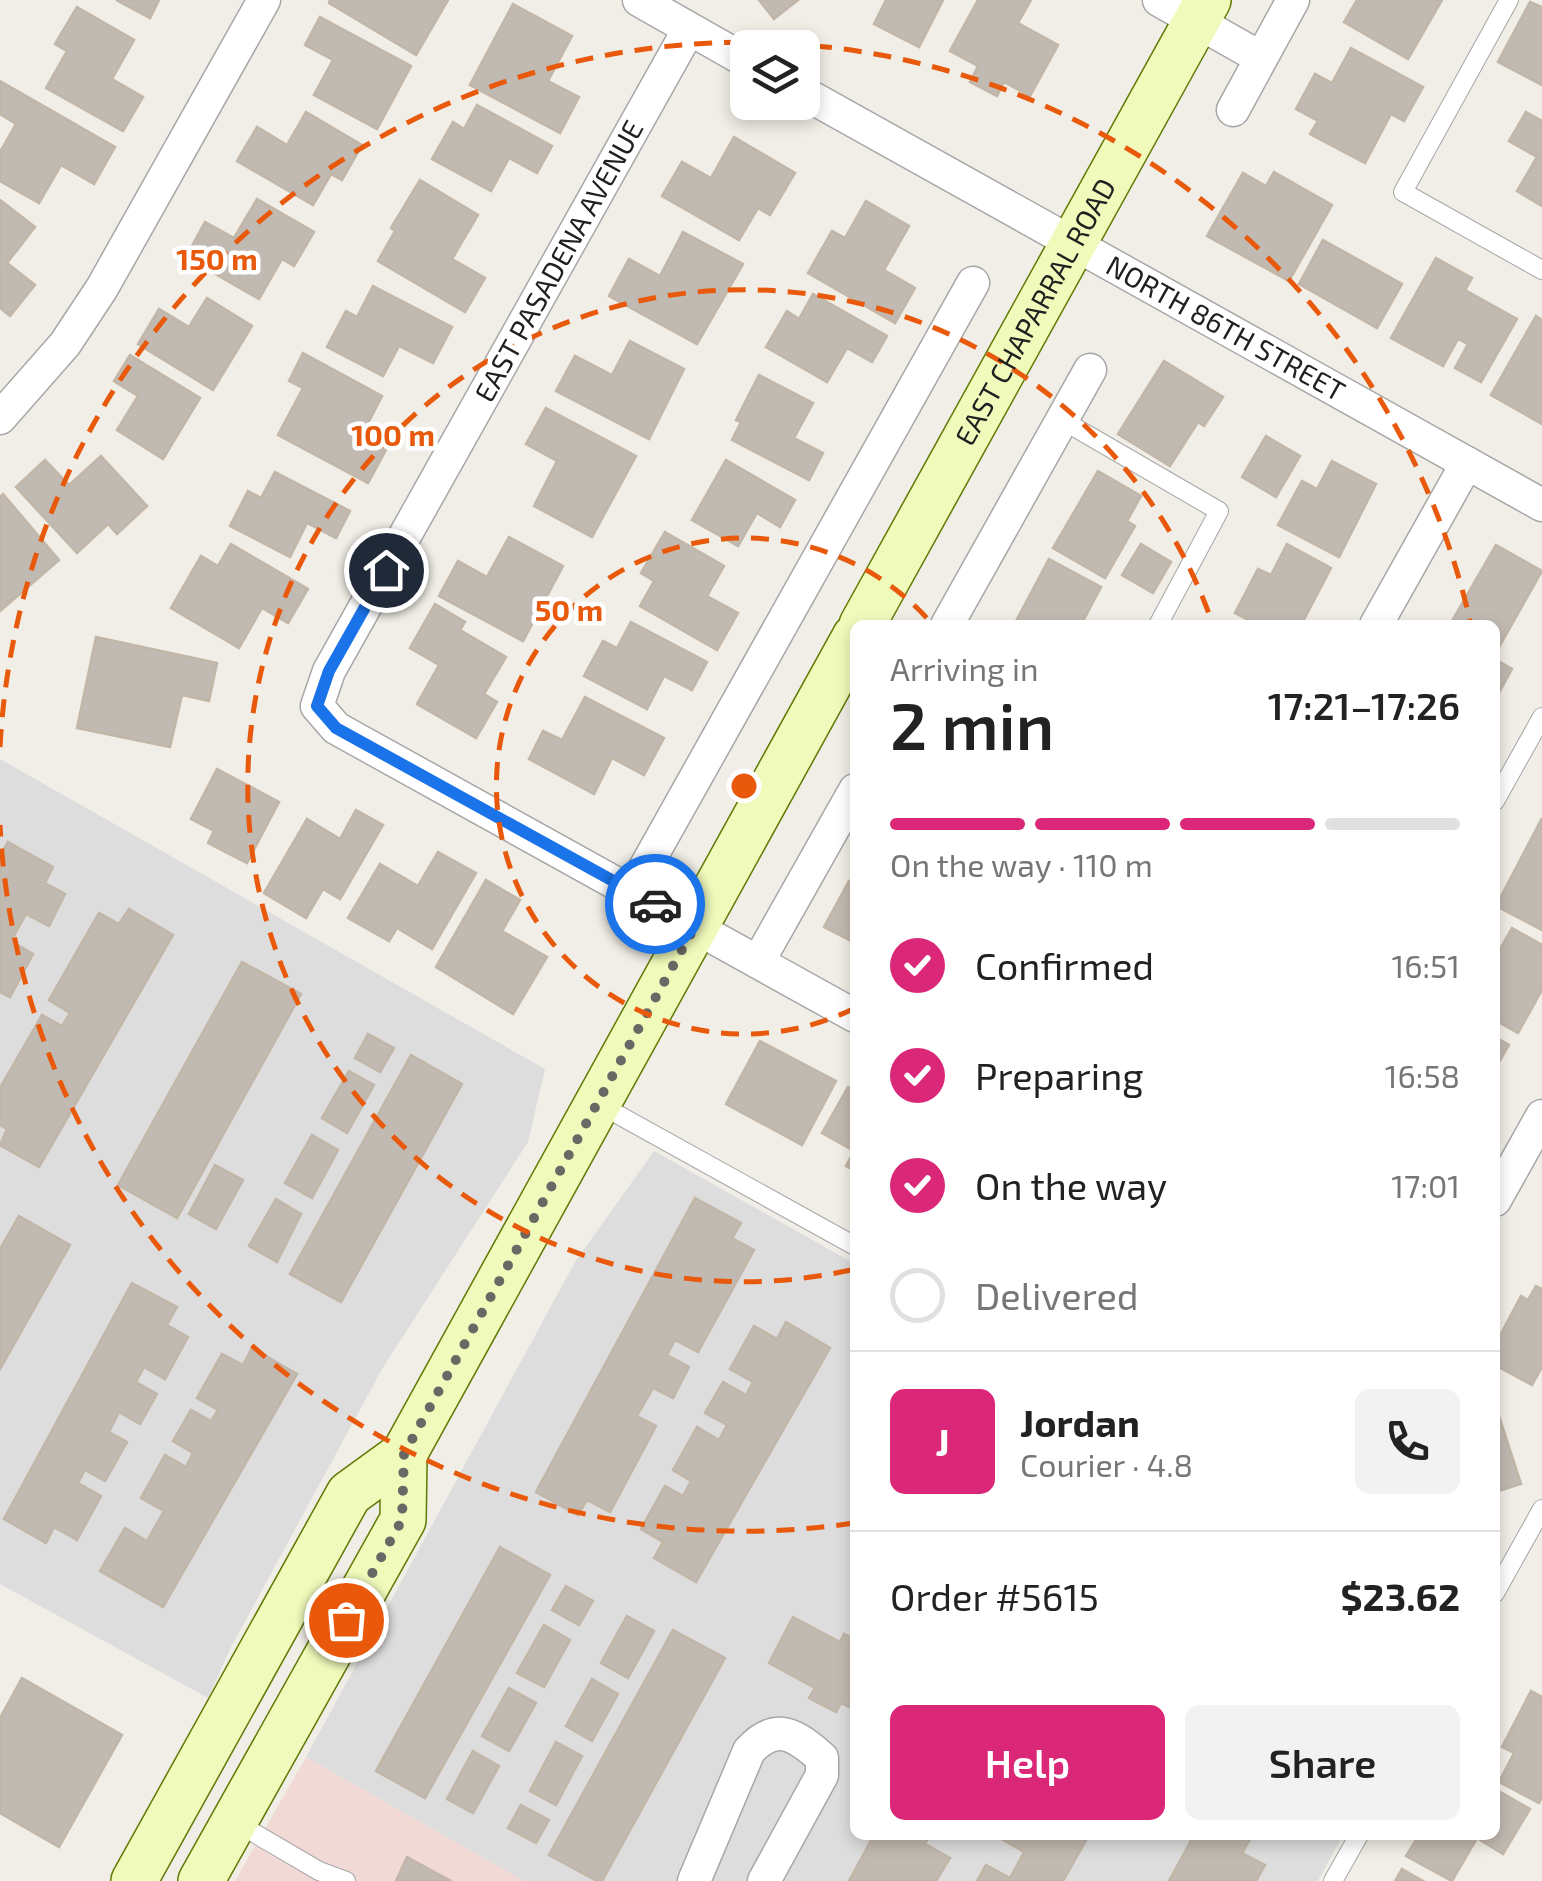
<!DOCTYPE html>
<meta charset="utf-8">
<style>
:root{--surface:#fff;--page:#f2f2f2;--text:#222;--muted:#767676;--line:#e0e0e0;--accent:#db2777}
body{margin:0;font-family:"Exo 2",sans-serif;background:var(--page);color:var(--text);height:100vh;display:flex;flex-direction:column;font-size:38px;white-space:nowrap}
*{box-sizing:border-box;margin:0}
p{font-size:32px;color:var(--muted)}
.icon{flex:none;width:55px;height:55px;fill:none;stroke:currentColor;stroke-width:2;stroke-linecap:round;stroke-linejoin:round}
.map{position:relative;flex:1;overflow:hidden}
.details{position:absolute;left:850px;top:620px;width:650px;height:1220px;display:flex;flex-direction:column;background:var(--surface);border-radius:15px;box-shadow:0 5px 15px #0003}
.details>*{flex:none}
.tools{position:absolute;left:730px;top:30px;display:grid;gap:20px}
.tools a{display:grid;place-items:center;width:90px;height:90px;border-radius:15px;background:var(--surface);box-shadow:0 5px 15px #0003;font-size:50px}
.pin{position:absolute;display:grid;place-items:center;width:85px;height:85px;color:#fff;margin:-42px;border:5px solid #fff;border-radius:50%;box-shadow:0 2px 10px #0007}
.courier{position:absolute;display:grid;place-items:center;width:100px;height:100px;margin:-50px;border:8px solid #1a73e8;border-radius:50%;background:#fff;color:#222;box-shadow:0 2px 12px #0007}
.head em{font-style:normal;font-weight:600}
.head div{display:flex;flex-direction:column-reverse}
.head{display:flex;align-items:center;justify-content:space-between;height:170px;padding:0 40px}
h1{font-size:65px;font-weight:600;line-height:75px}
.bar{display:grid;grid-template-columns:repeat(4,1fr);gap:15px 10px;align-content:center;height:120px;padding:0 40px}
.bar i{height:12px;border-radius:8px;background:var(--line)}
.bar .active{background:var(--accent)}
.bar p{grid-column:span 4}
.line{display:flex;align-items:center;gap:25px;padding:0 40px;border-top:2px solid var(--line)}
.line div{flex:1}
.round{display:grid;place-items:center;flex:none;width:105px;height:105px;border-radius:15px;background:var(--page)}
ol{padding:0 40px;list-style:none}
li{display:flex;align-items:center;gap:30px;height:110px}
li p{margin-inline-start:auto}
li .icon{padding:10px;border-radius:50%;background:var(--accent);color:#fff;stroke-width:4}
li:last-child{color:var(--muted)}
li i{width:55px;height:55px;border:5px solid var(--line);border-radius:50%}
.cta{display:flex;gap:20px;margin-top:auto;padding:20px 40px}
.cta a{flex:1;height:115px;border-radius:15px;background:var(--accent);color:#fff;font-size:40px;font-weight:600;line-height:115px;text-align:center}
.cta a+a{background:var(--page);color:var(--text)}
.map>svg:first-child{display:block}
.residential{fill:#dedddd}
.commercial{fill:#f1d9d5}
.building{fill:#c1bab2;stroke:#c2b6a8;stroke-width:2.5}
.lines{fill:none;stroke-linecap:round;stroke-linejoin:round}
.service-casing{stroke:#a7a7a7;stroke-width:20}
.minor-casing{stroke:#a7a7a7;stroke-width:35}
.secondary-casing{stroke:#607904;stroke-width:48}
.service{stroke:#fff;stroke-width:18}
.minor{stroke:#fff;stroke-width:32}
.secondary{stroke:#f0faba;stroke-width:45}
.done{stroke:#696865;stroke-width:10;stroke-dasharray:0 18}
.route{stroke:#1a73e8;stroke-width:12}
.ring{fill:none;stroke:#e8590c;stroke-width:5;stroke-dasharray:18 12}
.labels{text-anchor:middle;stroke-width:9;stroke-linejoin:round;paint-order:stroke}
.street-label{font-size:28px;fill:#202020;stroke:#fff}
.centre{fill:#e8590c;stroke:#fff;stroke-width:5}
.ring-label{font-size:30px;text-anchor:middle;font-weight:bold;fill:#e8590c;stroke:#fff;stroke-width:9;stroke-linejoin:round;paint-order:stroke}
</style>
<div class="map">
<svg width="1542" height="1881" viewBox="0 0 1542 1881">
<rect width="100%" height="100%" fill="#f0eee6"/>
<!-- residential -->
<g class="residential">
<polygon points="0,759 545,1069 528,1142 382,1369 230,1649 208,1698 0,1584"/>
<polygon points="654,1151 855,1264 855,1835 1343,1835 1318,1881 524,1881 306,1757 575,1262"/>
</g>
<!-- commercial -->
<polygon class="commercial" points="306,1757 524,1881 235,1881"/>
<!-- building -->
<g class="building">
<polygon points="116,0 159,0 150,18"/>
<polygon points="330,0 448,0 416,55 329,3"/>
<polygon points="759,0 798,0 774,19"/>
<polygon points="886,0 943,0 919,47 874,24"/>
<polygon points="978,0 1031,0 1018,23 1058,45 1030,96 1004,82 997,96 970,82 978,66 950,51"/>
<polygon points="1357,0 1442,0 1408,59 1344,22"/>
<polygon points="1530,2 1542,7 1542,85 1498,62"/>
<polygon points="513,4 572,36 548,81 579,97 560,133 470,85"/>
<polygon points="77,7 134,40 112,79 143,97 123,131 46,88 67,51 55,44"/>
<polygon points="320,17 411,66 377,129 314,95 333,60 305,45"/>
<polygon points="1351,48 1423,87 1404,121 1391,114 1365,163 1310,134 1318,121 1296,109 1315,74 1332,83"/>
<polygon points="0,81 115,147 94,184 61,165 39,203 0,181 0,152 16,124 0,114"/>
<polygon points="477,105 552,146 537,173 509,158 491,191 432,159 453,122 464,129"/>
<polygon points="306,112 362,145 342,180 331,174 313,205 237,161 257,127 287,145"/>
<polygon points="1526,112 1542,121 1542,206 1517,191 1537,157 1509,141"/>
<polygon points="734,137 795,173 770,215 758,208 739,240 662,196 682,162 711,178"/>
<polygon points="1274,172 1332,205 1289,281 1207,236 1243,173 1266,186"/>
<polygon points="420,180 478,215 452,259 485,278 465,312 378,261 395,231 391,228"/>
<polygon points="257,199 314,232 294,266 282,259 259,299 186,257 205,222 234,238"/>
<polygon points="0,200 35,227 7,263 35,285 10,316 0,308"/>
<polygon points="866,201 909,226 884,270 915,288 895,323 808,273 832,231 845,238"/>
<polygon points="683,232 743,264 697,344 609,296 629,259 660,276"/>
<polygon points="1323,240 1402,284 1377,328 1299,284"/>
<polygon points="1436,258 1472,278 1465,290 1517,319 1481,382 1455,368 1468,344 1458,339 1443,366 1391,338"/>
<polygon points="373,286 452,327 433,363 399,346 383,376 327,347 346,311 357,317"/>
<polygon points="813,294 887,336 872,362 847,348 827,382 766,347 787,311 799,319"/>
<polygon points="207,298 252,326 213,390 138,344 159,309 189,327"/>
<polygon points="1536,316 1542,320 1542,424 1491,395"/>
<polygon points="630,341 684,369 649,439 556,391 575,356 612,375"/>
<polygon points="303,353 382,396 362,435 387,448 368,483 278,435 303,388 289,381"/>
<polygon points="130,355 200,398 163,459 117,430 138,396 114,381"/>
<polygon points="1164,361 1223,397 1204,426 1198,422 1170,466 1118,434"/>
<polygon points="759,375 813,403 794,438 823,453 809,480 732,440 741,422 736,420"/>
<polygon points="546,408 636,456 592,537 534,506 557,461 526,444"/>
<polygon points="1266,436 1300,456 1276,497 1242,477"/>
<polygon points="101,456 147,506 117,534 108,524 77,553 16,487 45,460 69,485"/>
<polygon points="726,460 795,500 780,527 757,513 738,546 692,520"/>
<polygon points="1332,461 1376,484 1339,557 1278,525 1302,481 1317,489"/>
<polygon points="1098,471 1141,496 1127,521 1135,526 1105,578 1053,548"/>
<polygon points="275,472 350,511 336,538 307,523 290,557 230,526 248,491 261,498"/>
<polygon points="3,494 59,560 0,611 0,497"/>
<polygon points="665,532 724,566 707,596 738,613 717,650 640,606 654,581 641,573"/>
<polygon points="509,537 563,566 523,641 439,596 458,561 487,577"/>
<polygon points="231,544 308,589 288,623 262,608 239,648 171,608 201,556 218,566"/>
<polygon points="1141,544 1171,562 1153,593 1122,575"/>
<polygon points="1287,544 1331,568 1301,625 1258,625 1235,613 1258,569 1271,575"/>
<polygon points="1496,545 1542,571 1499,647 1495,645 1495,625 1460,625 1452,621"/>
<polygon points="1049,559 1101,587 1081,625 1014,625"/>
<polygon points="435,604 465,622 460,630 506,657 484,694 497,702 476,738 417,704 439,665 410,648"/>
<polygon points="631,622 707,662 692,690 664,676 647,709 584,676 603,641 617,648"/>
<polygon points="96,637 217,663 209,701 182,695 170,747 77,728"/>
<polygon points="1495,659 1512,669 1495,700"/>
<polygon points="585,697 664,738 644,775 612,758 594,794 529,759 543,731 562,740"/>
<polygon points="217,769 279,802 247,863 208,843 214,831 191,819"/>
<polygon points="356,810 383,825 340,899 323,889 306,918 264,893 307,819 340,839"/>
<polygon points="1542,818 1542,930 1496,906"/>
<polygon points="8,842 53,867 45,883 65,894 49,926 26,914 11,941 33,954 10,997 0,992 0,856"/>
<polygon points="438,852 476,873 432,949 397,928 389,941 348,918 380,864 418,886"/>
<polygon points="486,880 520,900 502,931 547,957 513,1014 436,967"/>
<polygon points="849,881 855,884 855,943 824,927"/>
<polygon points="129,909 173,935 39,1167 0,1145 7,1129 0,1125 0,1088 42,1015 62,1026 70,1013 49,1000 99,913 119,924"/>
<polygon points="1512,928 1542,945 1542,990 1518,1033 1495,1020 1495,958"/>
<polygon points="242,962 301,994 177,1218 118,1185"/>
<polygon points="368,1034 394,1048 380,1072 355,1058"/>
<polygon points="1495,1037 1509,1045 1495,1069"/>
<polygon points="760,1041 836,1081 802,1145 726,1104"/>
<polygon points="411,1055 462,1084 341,1302 290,1274"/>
<polygon points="349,1071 374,1085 347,1133 322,1118"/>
<polygon points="848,1087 855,1091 855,1171 846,1166 854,1151 822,1133"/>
<polygon points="312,1135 338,1150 312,1198 285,1183"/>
<polygon points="215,1165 243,1180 216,1229 189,1214"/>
<polygon points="695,1198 741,1223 732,1238 754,1250 698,1352 675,1340 667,1355 689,1367 673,1398 653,1388 637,1416 656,1426 610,1512 587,1500 578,1515 536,1492"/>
<polygon points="276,1199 301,1214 277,1262 249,1246"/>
<polygon points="19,1216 70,1245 0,1369 0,1249"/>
<polygon points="132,1283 177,1307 167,1325 188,1337 165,1379 144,1367 136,1382 157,1394 140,1424 119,1412 109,1432 127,1442 105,1481 85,1470 78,1483 101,1496 77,1540 54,1527 46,1543 4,1519"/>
<polygon points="1536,1286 1542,1289 1542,1367 1532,1385 1495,1365 1495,1345 1521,1296 1528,1300"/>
<polygon points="786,1322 830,1348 696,1582 654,1558 663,1542 641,1529 665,1486 683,1496 691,1481 673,1470 697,1427 719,1440 727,1425 705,1413 723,1382 746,1395 753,1382 730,1369 754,1326 777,1339"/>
<polygon points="252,1348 297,1374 163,1607 100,1571 125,1528 147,1541 164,1511 141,1498 165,1455 186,1467 193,1453 173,1441 191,1410 211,1421 218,1410 197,1398 222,1354 243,1365"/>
<polygon points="1496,1407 1521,1484 1495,1492 1495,1407"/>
<polygon points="500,1547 550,1575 425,1798 376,1771"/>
<polygon points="566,1586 593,1601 579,1625 552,1610"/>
<polygon points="627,1616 654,1631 628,1678 601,1663"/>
<polygon points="793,1617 840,1642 844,1634 855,1639 855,1710 841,1703 836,1712 809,1698 815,1688 769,1663"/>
<polygon points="544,1625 570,1640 544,1687 517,1673"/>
<polygon points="673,1630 725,1658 602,1881 597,1881 549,1855"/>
<polygon points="22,1678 122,1735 59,1847 0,1813 0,1718"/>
<polygon points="592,1679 618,1694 592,1741 566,1726"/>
<polygon points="509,1688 536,1703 509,1751 482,1736"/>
<polygon points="1531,1691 1542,1697 1542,1797 1539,1803 1499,1782 1514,1753 1502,1747"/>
<polygon points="556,1742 582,1756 556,1805 530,1791"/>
<polygon points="473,1751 499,1766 473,1813 447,1799"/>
<polygon points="1495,1789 1530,1809 1503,1854 1477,1838 1452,1881 1406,1856 1419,1835 1495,1835"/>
<polygon points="521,1805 549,1820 536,1843 508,1828"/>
<polygon points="874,1835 930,1835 925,1844 950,1858 936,1881 849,1881"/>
<polygon points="1002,1835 1089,1835 1063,1881 977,1881 986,1865 1010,1878 1024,1852 1000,1838"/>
<polygon points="1194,1835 1252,1836 1242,1853 1265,1865 1256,1881 1169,1881"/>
<polygon points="407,1857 451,1881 396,1881"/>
<polygon points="1402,1869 1423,1881 1395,1881"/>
</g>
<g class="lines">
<!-- service casing -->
<g class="service-casing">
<g id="service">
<polyline points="1509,0 1403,192 1542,270"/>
<polyline points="1062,420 1219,511 1158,625"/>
<polyline points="1495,801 1542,717"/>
<polyline points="597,1103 855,1246"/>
<polyline points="1495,1593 1542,1509"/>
<polyline points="237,1823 319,1871 346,1881"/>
<polyline points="1333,1881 1359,1835"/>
</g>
</g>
<!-- minor casing -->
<g class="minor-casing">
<g id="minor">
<polyline points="639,0 748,62"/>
<polyline points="1159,0 1261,58"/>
<polyline points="689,29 329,671 317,706 336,728 855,1016"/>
<path id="s1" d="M802,92L1542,505"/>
<polyline points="1233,110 1293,0"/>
<polyline points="0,418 65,344 102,288 264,0"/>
<polyline points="947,625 1090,370"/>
<polyline points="1376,625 1467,463"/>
<polyline points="632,891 973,283"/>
<polyline points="758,962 855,790"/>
<polyline points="1495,1200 1542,1116"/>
<path d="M694,1881L749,1751C776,1721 796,1735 822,1758V1775L764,1881"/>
</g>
</g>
<!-- secondary casing -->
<g class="secondary-casing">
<g id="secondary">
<path id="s2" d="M862,625L1208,0"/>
<polyline points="134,1881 349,1494 404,1454 855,637"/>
<polyline points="201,1881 403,1520 404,1454"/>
</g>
</g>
<!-- service -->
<use href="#service" class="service"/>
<!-- minor -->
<use href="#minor" class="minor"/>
<!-- secondary -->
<use href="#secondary" class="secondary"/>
</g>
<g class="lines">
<!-- done -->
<polyline class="done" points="346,1620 402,1520 404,1454 695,926 655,904"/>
<!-- route -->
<polyline class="route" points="386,570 329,671 317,706 336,728 655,904"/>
</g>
<!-- distance rings -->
<g class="ring">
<path d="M855 1008A248 248 0 1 1 933 625"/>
<path d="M851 1270A496 496 0 1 1 1213 625"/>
<path d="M854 1523A745 745 0 0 1 0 825M0 747A745 745 0 0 1 1471 625"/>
</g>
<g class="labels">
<!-- street labels -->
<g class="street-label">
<text transform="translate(559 261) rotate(-61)" y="10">EAST PASADENA AVENUE</text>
<text dy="10" stroke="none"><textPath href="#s2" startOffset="358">EAST CHAPARRAL ROAD</textPath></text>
<text dy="10" stroke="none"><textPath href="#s1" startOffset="485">NORTH 86TH STREET</textPath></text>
</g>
</g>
<circle cx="744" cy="786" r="15" class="centre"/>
<g class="ring-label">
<text x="217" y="270">150 m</text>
<text x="393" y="446">100 m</text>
<text x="569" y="621">50 m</text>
</g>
</svg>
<div class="tools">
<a><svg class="icon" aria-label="layers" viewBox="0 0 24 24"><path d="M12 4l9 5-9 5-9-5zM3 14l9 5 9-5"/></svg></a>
</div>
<div class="pin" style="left:346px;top:1620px;background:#ea580c"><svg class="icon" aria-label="bag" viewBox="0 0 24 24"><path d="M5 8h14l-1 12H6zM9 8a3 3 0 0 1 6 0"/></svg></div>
<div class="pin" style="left:386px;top:570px;background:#1f2937"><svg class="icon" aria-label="home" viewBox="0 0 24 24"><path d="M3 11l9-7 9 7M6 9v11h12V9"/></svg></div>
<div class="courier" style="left:655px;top:904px"><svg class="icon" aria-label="car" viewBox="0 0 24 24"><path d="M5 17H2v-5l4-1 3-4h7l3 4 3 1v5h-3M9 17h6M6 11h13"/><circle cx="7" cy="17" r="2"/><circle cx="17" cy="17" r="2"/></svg></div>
<section class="details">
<div class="head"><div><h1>2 min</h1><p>Arriving in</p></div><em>17:21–17:26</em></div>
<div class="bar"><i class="active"></i><i class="active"></i><i class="active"></i><i></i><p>On the way · 110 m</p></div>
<ol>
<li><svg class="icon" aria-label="check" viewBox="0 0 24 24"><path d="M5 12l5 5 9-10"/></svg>Confirmed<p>16:51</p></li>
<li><svg class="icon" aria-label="check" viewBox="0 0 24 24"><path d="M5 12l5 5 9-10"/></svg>Preparing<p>16:58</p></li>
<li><svg class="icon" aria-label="check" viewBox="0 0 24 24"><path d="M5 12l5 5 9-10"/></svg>On the way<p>17:01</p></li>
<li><i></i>Delivered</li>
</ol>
<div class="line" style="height:180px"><b class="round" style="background:var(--accent);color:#fff">J</b><div><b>Jordan</b><p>Courier · 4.8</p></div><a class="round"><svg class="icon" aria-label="phone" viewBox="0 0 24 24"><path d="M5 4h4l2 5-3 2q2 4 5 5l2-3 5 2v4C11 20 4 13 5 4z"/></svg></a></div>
<div class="line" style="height:130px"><div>Order #5615</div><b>$23.62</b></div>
<div class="cta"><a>Help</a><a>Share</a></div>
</section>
</div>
